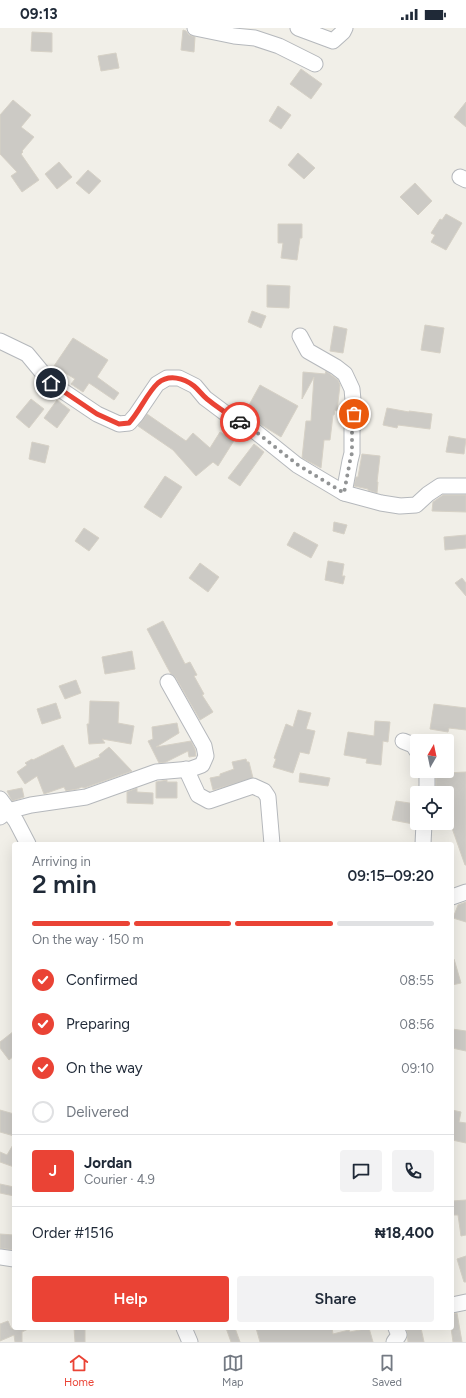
<!DOCTYPE html>
<meta charset="utf-8">
<style>
:root{--surface:#fff;--page:#f2f2f3;--text:#1f2937;--muted:#747a83;--line:#e0e1e3;--accent:#ea4335}
body{margin:0;font-family:Figtree,sans-serif;background:var(--page);color:var(--text);height:100vh;display:flex;flex-direction:column;font-size:15px;white-space:nowrap}
*{box-sizing:border-box;margin:0}
p{font-size:13px;color:var(--muted)}
.icon{flex:none;width:22px;height:22px;fill:none;stroke:currentColor;stroke-width:2;stroke-linecap:round;stroke-linejoin:round}
.map{position:relative;flex:1;overflow:hidden}
.panel{position:absolute;left:12px;top:814px;width:442px;height:488px;display:flex;flex-direction:column;background:var(--surface);border-radius:4px;box-shadow:0 4px 16px #0002}
.panel>*{flex:none}
.needle{width:26px;rotate:9deg}
.tools{position:absolute;left:410px;top:706px;display:grid;gap:8px}
.tools a{display:grid;place-items:center;width:44px;height:44px;border-radius:4px;background:var(--surface);box-shadow:0 4px 16px #0002;font-size:20px}
.pin{position:absolute;display:grid;place-items:center;width:34px;height:34px;color:#fff;margin:-17px;border:2px solid #fff;border-radius:50%;box-shadow:0 1px 4px #0007}
.courier{position:absolute;display:grid;place-items:center;width:40px;height:40px;margin:-20px;border:3px solid #ea4335;border-radius:50%;background:#fff;color:#222;box-shadow:0 1px 5px #0007}
.summary em{font-style:normal;font-weight:600}
.summary div{display:flex;flex-direction:column-reverse}
.summary{display:flex;align-items:center;justify-content:space-between;height:68px;padding:0 20px}
h1{font-size:26px;font-weight:600;line-height:30px}
.bar{display:grid;grid-template-columns:repeat(4,1fr);gap:6px 4px;align-content:center;height:48px;padding:0 20px}
.bar i{height:5px;border-radius:3px;background:var(--line)}
.bar .current{background:var(--accent)}
.bar p{grid-column:span 4}
.line{display:flex;align-items:center;gap:10px;padding:0 20px;border-top:1px solid var(--line)}
.line div{flex:1}
.round{display:grid;place-items:center;flex:none;width:42px;height:42px;border-radius:4px;background:var(--page)}
ol{padding:0 20px;list-style:none}
li{display:flex;align-items:center;gap:12px;height:44px}
li p{margin-inline-start:auto}
li .icon{padding:4px;border-radius:50%;background:var(--accent);color:#fff;stroke-width:4}
li:last-child{color:var(--muted)}
li i{width:22px;height:22px;border:2px solid var(--line);border-radius:50%}
.cta{display:flex;gap:8px;margin-top:auto;padding:8px 20px}
.cta a{flex:1;height:46px;border-radius:4px;background:var(--accent);color:#fff;font-size:16px;font-weight:600;line-height:46px;text-align:center}
.cta a+a{background:var(--page);color:var(--text)}
.status{display:flex;justify-content:space-between;align-items:center;height:28px;padding:0 20px;background:var(--surface);direction:ltr}
.status svg{height:11px;fill:currentColor}
.dock{display:flex;justify-content:space-around;align-items:center;height:56px;border-top:1px solid var(--line);background:var(--surface);font-size:11px;color:var(--muted)}
.dock a{display:grid;justify-items:center;gap:2px}
.dock .current{color:var(--accent)}
.map>svg:first-child{display:block}
.building{fill:#cccac5;stroke:#d6d1c6}
.lines{fill:none;stroke-linecap:round;stroke-linejoin:round}
.minor-casing{stroke:#b5b8bc;stroke-width:17}
.minor{stroke:#fff;stroke-width:15}
.done{stroke:#929495;stroke-width:4;stroke-dasharray:0 7.2}
.route{stroke:#ea4335;stroke-width:5}
</style>
<div class="status"><b>09:13</b><svg viewBox="0 0 49 12"><path d="M0 12V9h3v3zM5 12V6h3v6zM10 12V3h3v9zM15 12V0h3v12zM26 1h20v11H26zM47 4h2v5h-2z"/></svg></div>
<div class="map">
<svg width="466" height="1314" viewBox="0 0 466 1314">
<rect width="100%" height="100%" fill="#f1efe8"/>
<!-- building -->
<g class="building">
<polygon points="183,2 186,3 189,7 195,9 194,24 181,22"/>
<polygon points="32,4 52,5 52,24 31,23"/>
<polygon points="116,25 119,40 101,43 98,28"/>
<polygon points="301,41 322,56 311,71 290,56"/>
<polygon points="13,72 31,87 21,99 34,109 22,123 23,124 21,126 39,152 22,164 11,148 17,144 0,126 0,87"/>
<polygon points="466,74 466,99 454,89"/>
<polygon points="278,78 291,87 281,101 269,93"/>
<polygon points="298,125 315,140 304,151 288,137"/>
<polygon points="59,134 72,149 57,161 45,146"/>
<polygon points="88,142 101,153 89,166 76,155"/>
<polygon points="415,155 432,173 418,187 400,169"/>
<polygon points="446,186 462,195 446,222 431,214 435,207 431,205 440,191 442,192"/>
<polygon points="278,196 302,196 302,210 300,210 297,232 281,230 283,215 278,215"/>
<polygon points="267,257 290,258 289,280 267,279"/>
<polygon points="252,283 266,288 261,300 248,294"/>
<polygon points="425,297 444,300 440,325 421,322"/>
<polygon points="334,298 347,301 343,325 330,323"/>
<polygon points="73,310 108,332 97,349 119,365 114,372 89,355 83,364 71,356 75,351 54,338"/>
<polygon points="326,343 338,352 340,357 337,383 335,382 334,387 333,387 330,412 324,412 321,440 302,430 306,393 311,393 314,349 302,371 303,344 325,346"/>
<polygon points="260,357 298,378 281,409 244,386"/>
<polygon points="31,371 44,381 29,400 16,389"/>
<polygon points="57,372 70,382 57,400 44,390"/>
<polygon points="387,380 409,384 409,383 432,386 430,401 398,397 397,400 383,397"/>
<polygon points="147,386 186,413 193,405 210,420 220,404 225,407 226,405 235,411 218,438 213,434 196,448 173,422 138,398"/>
<polygon points="449,408 466,411 464,426 446,424"/>
<polygon points="32,414 49,418 45,435 29,431"/>
<polygon points="254,416 264,424 240,458 228,450"/>
<polygon points="362,426 380,428 377,454 378,454 377,465 368,462 368,461 354,458 356,449 358,449"/>
<polygon points="165,448 182,459 161,490 144,479"/>
<polygon points="443,467 466,467 466,484 432,483 433,474"/>
<polygon points="334,494 347,497 344,506 333,503"/>
<polygon points="84,500 99,510 89,523 75,513"/>
<polygon points="294,504 318,517 311,530 287,517"/>
<polygon points="466,507 466,520 445,522 444,509"/>
<polygon points="328,533 344,536 342,548 345,548 343,556 325,552"/>
<polygon points="200,535 219,549 208,564 189,550"/>
<polygon points="462,550 466,555 466,568 455,555"/>
<polygon points="163,593 185,636 190,634 197,647 194,648 204,666 202,667 213,684 200,692 176,650 171,646 167,639 147,601"/>
<polygon points="132,623 135,641 105,646 102,629"/>
<polygon points="76,652 81,665 65,671 59,658"/>
<polygon points="90,673 119,674 118,695 134,698 131,716 102,711 105,715 89,716 87,696 89,696"/>
<polygon points="56,675 61,690 42,696 37,681"/>
<polygon points="434,676 466,680 466,702 449,700 448,704 430,701"/>
<polygon points="298,682 311,685 306,701 315,703 309,726 300,724 293,745 273,739 276,731 274,730 286,696 293,699"/>
<polygon points="375,693 390,694 388,714 383,713 381,737 366,735 367,731 344,727 348,704 374,708"/>
<polygon points="177,695 179,705 156,719 191,713 195,721 196,728 189,729 188,723 166,734 159,735 148,713 153,711 152,699"/>
<polygon points="63,717 75,740 100,729 99,727 109,719 132,743 84,760 82,759 77,761 66,763 64,759 44,766 37,748 25,756 17,744 27,737 25,735 32,731 33,732"/>
<polygon points="246,731 247,734 249,734 253,750 213,762 210,750 220,748 220,746 234,741 232,734"/>
<polygon points="436,743 446,743 446,745 466,744 466,837 465,837 452,800 447,800 447,792 451,792 451,765 436,764"/>
<polygon points="300,745 330,750 328,758 299,754"/>
<polygon points="167,752 167,754 177,754 177,770 156,770 156,754"/>
<polygon points="22,760 24,769 12,773 7,763"/>
<polygon points="137,760 137,764 153,765 153,776 127,775 127,764"/>
<polygon points="396,773 416,776 413,796 392,792"/>
<polygon points="466,874 466,894 453,890 458,877"/>
<polygon points="452,931 454,931 461,955 452,957"/>
<polygon points="452,1001 466,1003 466,1023 452,1020"/>
<polygon points="14,1003 14,1028 9,1032 0,1020 0,1014"/>
<polygon points="0,1082 14,1086 14,1108 0,1104"/>
<polygon points="452,1082 461,1084 459,1094 466,1095 466,1115 452,1112"/>
<polygon points="14,1115 14,1139 0,1134 0,1124 7,1127"/>
<polygon points="0,1156 14,1159 14,1168 0,1165"/>
<polygon points="466,1172 466,1207 461,1208 458,1187 452,1187 452,1173"/>
<polygon points="0,1206 14,1207 14,1222 0,1220"/>
<polygon points="466,1228 466,1254 464,1254 457,1231"/>
<polygon points="457,1285 462,1314 453,1314 451,1300 452,1286"/>
<polygon points="8,1293 11,1300 30,1300 22,1304 22,1314 15,1314 14,1307 0,1313 0,1296"/>
<polygon points="74,1300 85,1300 85,1314 75,1314"/>
<polygon points="226,1300 235,1300 240,1314 231,1314"/>
<polygon points="256,1300 332,1300 333,1306 349,1302 350,1304 369,1300 373,1314 260,1314"/>
<polygon points="406,1300 421,1300 424,1314 408,1314 407,1304"/>
</g>
<g class="lines">
<!-- minor casing -->
<g class="minor-casing">
<g id="minor">
<polyline points="195,0 234,8 255,10 279,18 315,36"/>
<polyline points="298,0 333,13 343,4 345,0"/>
<polyline points="460,149 466,152"/>
<polyline points="300,308 308,323 336,339 345,346 352,361 355,395 352,401 352,425 350,433 344,465"/>
<polyline points="0,313 27,326 51,355 97,386 119,396 129,395 136,387 157,356 167,350 179,350 195,358 205,370 225,385 251,400 297,437 344,465 381,475 400,478 416,477 428,466 440,458 466,458"/>
<polyline points="403,713 413,717 417,723"/>
<polyline points="186,741 198,767 209,773 253,758 264,763 268,769 272,816"/>
<polyline points="427,765 427,743"/>
<polyline points="0,771 16,793 28,816"/>
<polyline points="0,789 8,783 31,777 86,769 156,744 191,741 202,737 206,728 204,718 168,654"/>
<polyline points="423,816 424,795"/>
<polyline points="452,869 466,864"/>
<polyline points="0,1229 14,1231"/>
<polyline points="452,1277 466,1274"/>
<polyline points="184,1300 190,1314"/>
<polyline points="394,1314 399,1307 396,1300"/>
</g>
</g>
<!-- minor -->
<use href="#minor" class="minor"/>
</g>
<g class="lines">
<!-- done -->
<polyline class="done" points="240,394 251,400 298,437 344,465 350,433 352,425 352,401 355,395 354,386"/>
<!-- route -->
<path class="route" d="M51,355L97,386L119,396L129,395C140,383 147,365 158,355C169,346 184,350 194,358C199,362 202,367 207,371C218,380 229,387 240,394"/>
</g>
</svg>
<div class="tools">
<a><svg class="needle" viewBox="-14 -14 28 28"><path d="M0-13l5 13h-10z" fill="#e53935"/><path d="M0 13l5-13h-10z" fill="#747a83"/></svg></a>
<a><svg class="icon" aria-label="locate" viewBox="0 0 24 24"><circle cx="12" cy="12" r="6"/><path d="M12 2v4M12 18v4M2 12h4M18 12h4"/></svg></a>
</div>
<div class="pin" style="left:354px;top:386px;background:#ea580c"><svg class="icon" aria-label="bag" viewBox="0 0 24 24"><path d="M5 8h14l-1 12H6zM9 8a3 3 0 0 1 6 0"/></svg></div>
<div class="pin" style="left:51px;top:355px;background:#1f2937"><svg class="icon" aria-label="home" viewBox="0 0 24 24"><path d="M3 11l9-7 9 7M6 9v11h12V9"/></svg></div>
<div class="courier" style="left:240px;top:394px"><svg class="icon" aria-label="car" viewBox="0 0 24 24"><path d="M5 17H2v-5l4-1 3-4h7l3 4 3 1v5h-3M9 17h6M6 11h13"/><circle cx="7" cy="17" r="2"/><circle cx="17" cy="17" r="2"/></svg></div>
<section class="panel">
<div class="summary"><div><h1>2 min</h1><p>Arriving in</p></div><em>09:15–09:20</em></div>
<div class="bar"><i class="current"></i><i class="current"></i><i class="current"></i><i></i><p>On the way · 150 m</p></div>
<ol>
<li><svg class="icon" aria-label="check" viewBox="0 0 24 24"><path d="M5 12l5 5 9-10"/></svg>Confirmed<p>08:55</p></li>
<li><svg class="icon" aria-label="check" viewBox="0 0 24 24"><path d="M5 12l5 5 9-10"/></svg>Preparing<p>08:56</p></li>
<li><svg class="icon" aria-label="check" viewBox="0 0 24 24"><path d="M5 12l5 5 9-10"/></svg>On the way<p>09:10</p></li>
<li><i></i>Delivered</li>
</ol>
<div class="line" style="height:72px"><b class="round" style="background:var(--accent);color:#fff">J</b><div><b>Jordan</b><p>Courier · 4.9</p></div><a class="round"><svg class="icon" aria-label="chat" viewBox="0 0 24 24"><path d="M4 5h16v11H9l-5 4z"/></svg></a><a class="round"><svg class="icon" aria-label="phone" viewBox="0 0 24 24"><path d="M5 4h4l2 5-3 2q2 4 5 5l2-3 5 2v4C11 20 4 13 5 4z"/></svg></a></div>
<div class="line" style="height:52px"><div>Order #1516</div><b>₦18,400</b></div>
<div class="cta"><a>Help</a><a>Share</a></div>
</section>
</div>
<nav class="dock">
<a class="current"><svg class="icon" aria-label="home" viewBox="0 0 24 24"><path d="M3 11l9-7 9 7M6 9v11h12V9"/></svg>Home</a>
<a><svg class="icon" aria-label="map" viewBox="0 0 24 24"><path d="M3 6l6-2 6 2 6-2v14l-6 2-6-2-6 2zM9 4v14M15 6v14"/></svg>Map</a>
<a><svg class="icon" aria-label="saved" viewBox="0 0 24 24"><path d="M7 4h10v16l-5-4-5 4z"/></svg>Saved</a>
</nav>
